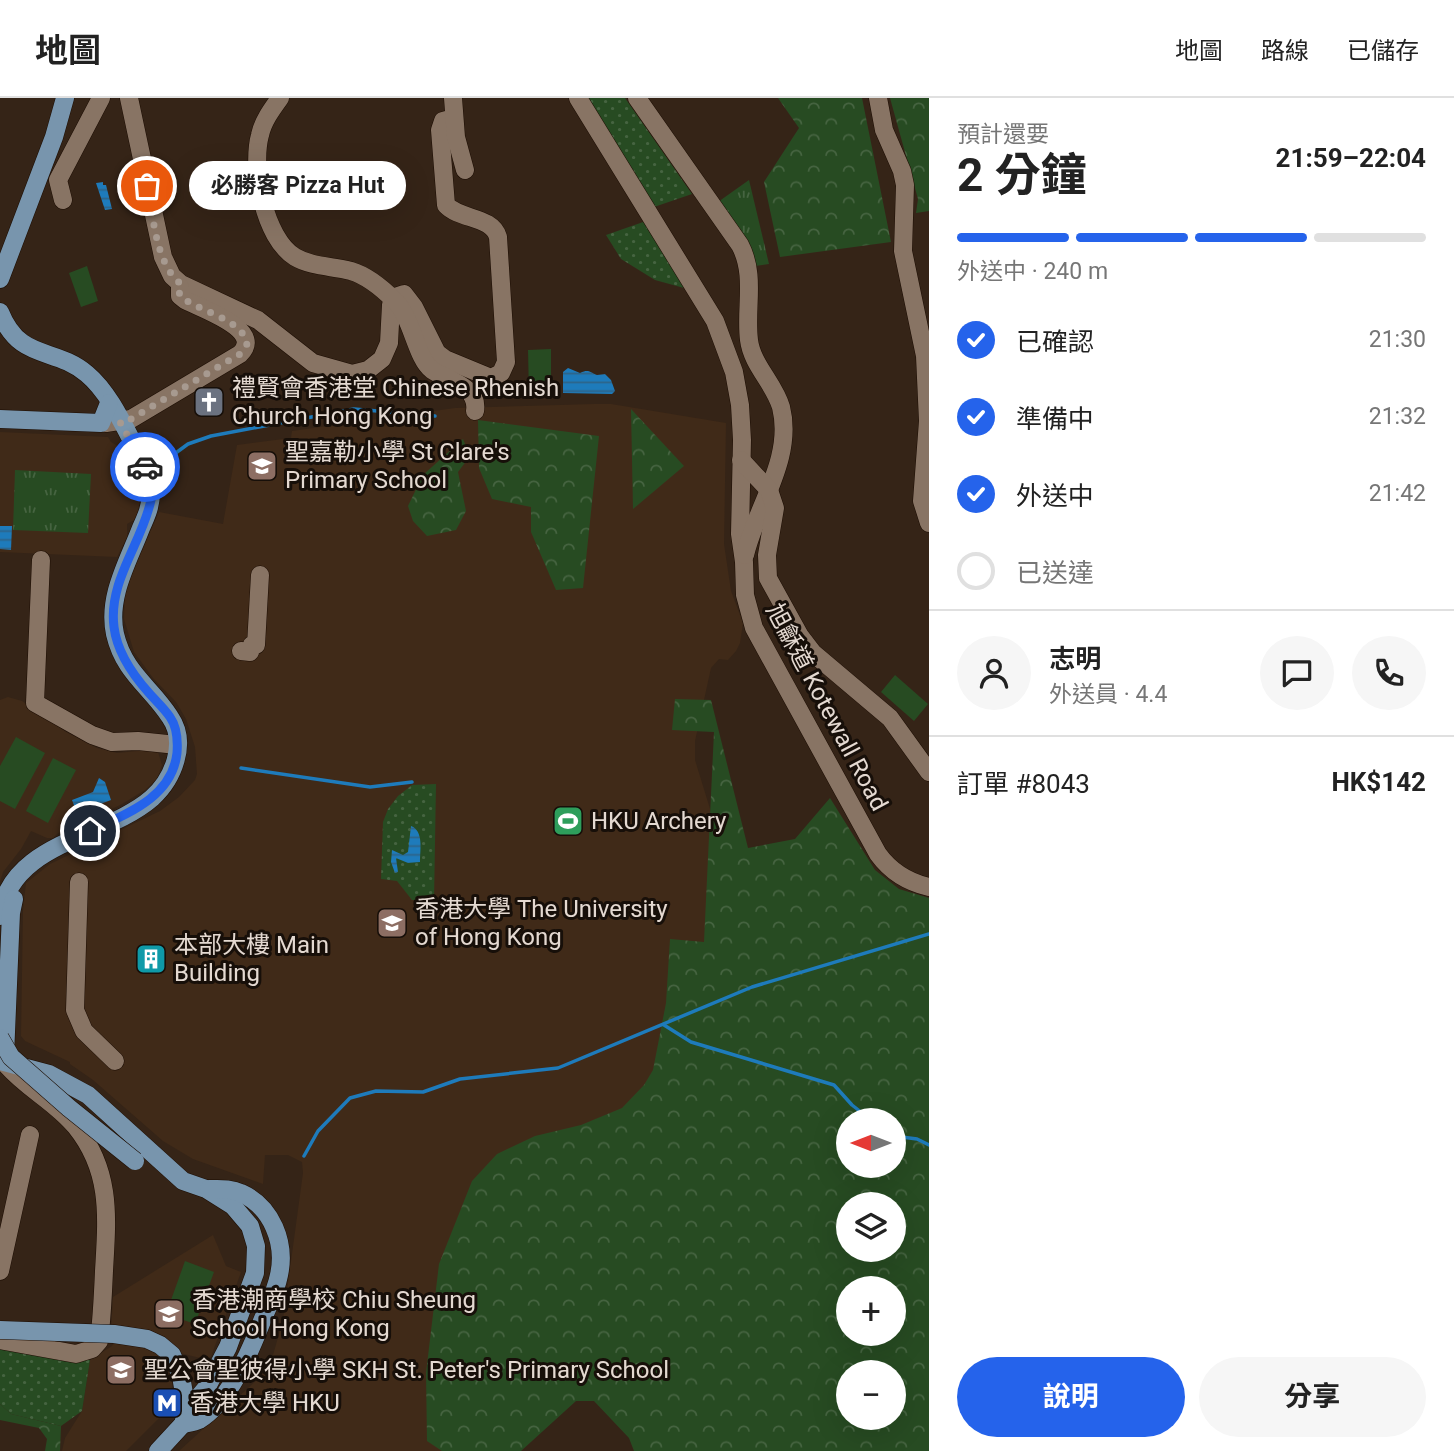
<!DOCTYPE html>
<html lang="zh-TW">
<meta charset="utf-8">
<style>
:root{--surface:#fff;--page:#f6f6f6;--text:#222;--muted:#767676;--line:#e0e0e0;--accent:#2563eb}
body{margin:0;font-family:Roboto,"Noto Sans TC",sans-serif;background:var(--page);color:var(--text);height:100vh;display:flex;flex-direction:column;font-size:26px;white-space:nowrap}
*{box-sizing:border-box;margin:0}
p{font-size:23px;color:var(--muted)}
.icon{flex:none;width:38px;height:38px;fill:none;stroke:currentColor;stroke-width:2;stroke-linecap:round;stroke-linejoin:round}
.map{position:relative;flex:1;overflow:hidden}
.drawer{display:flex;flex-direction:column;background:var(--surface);width:525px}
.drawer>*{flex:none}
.needle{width:46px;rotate:270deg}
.controls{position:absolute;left:836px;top:1010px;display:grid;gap:14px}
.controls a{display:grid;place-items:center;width:70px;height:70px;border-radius:50%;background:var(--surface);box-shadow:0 7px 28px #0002;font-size:35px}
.pin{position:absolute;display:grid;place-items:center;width:60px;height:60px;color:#fff;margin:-30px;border:4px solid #fff;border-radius:50%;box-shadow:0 2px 7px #0007}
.courier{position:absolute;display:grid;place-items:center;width:70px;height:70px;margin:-35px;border:5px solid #2563eb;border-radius:50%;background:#fff;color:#222;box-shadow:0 2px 9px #0007}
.bubble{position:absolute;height:49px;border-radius:24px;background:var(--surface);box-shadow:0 7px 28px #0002;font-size:23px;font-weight:700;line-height:49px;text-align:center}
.overview em{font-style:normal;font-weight:700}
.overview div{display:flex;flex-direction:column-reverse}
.overview{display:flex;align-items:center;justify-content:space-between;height:119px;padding:0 28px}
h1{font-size:46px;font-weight:700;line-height:52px}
.bar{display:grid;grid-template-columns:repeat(4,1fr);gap:10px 7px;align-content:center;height:84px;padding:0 28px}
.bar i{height:9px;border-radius:5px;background:var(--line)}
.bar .on{background:var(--accent)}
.bar p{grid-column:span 4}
.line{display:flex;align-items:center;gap:18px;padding:0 28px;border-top:2px solid var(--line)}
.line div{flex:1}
.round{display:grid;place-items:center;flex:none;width:74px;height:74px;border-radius:37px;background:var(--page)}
ol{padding:0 28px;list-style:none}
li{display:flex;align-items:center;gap:21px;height:77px}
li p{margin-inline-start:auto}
li .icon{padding:7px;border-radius:50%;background:var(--accent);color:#fff;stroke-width:4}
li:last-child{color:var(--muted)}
li i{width:38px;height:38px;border:4px solid var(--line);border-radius:50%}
.button{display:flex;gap:14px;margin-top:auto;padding:14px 28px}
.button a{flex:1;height:80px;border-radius:42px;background:var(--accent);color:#fff;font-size:28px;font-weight:700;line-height:80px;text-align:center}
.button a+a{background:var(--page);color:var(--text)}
header{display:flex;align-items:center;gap:42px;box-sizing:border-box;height:98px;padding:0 35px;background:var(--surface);border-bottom:2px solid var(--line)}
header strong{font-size:33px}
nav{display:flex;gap:38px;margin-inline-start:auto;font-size:24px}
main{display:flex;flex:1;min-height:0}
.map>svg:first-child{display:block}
.built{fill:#402a18}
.grass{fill:#274b22}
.forest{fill:url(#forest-crowns);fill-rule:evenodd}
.park{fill:url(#park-tufts)}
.garden{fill:url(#garden-dots)}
.water{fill:url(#water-rules)}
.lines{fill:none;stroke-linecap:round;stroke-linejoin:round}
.stream{stroke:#1e7bbb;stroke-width:3.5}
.minor-casing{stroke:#1c0d03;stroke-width:19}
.major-casing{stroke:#1c0d03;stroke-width:19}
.minor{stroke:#887464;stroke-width:18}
.major{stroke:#7895ad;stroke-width:18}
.major-bridge-casing{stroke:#1c0d03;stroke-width:19;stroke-linecap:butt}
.major-bridge{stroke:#7895ad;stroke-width:18}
.done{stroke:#a79a90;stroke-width:7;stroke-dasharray:0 12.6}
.route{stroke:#2563eb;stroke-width:9}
.labels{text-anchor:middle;stroke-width:6;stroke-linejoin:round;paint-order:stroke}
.poi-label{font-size:24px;fill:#e4d9d1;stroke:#170f09;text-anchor:start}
.street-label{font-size:24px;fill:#e4d9d1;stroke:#170f09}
</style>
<header>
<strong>地圖</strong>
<nav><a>地圖</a><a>路線</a><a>已儲存</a></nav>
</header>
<main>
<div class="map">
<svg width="929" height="1353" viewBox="0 0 929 1353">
<defs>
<pattern id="forest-crowns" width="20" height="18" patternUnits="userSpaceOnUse" patternTransform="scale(1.75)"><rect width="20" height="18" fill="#274b22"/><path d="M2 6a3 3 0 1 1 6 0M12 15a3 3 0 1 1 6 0" fill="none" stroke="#466441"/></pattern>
<pattern id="park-tufts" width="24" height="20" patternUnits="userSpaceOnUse" patternTransform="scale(1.75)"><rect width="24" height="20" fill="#274b22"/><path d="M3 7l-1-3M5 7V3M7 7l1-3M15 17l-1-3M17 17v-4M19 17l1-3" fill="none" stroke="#466441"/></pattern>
<pattern id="garden-dots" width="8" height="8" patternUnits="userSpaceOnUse" patternTransform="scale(1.75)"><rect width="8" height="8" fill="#274b22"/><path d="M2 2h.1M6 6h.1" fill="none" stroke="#466441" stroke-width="1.8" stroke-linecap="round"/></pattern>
<pattern id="water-rules" width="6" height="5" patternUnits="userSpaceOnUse" patternTransform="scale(1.75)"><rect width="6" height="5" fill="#1e7bbb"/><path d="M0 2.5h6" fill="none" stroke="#2d6489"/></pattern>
</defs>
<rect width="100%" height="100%" fill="#352417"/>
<!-- built -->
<g class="built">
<polygon points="594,306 611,306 726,325 724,446 731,493 743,525 740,545 736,553 728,562 719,561 711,570 695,643 695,662 735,792 482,1353 179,1353 269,1271 283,1222 303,1075 302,1064 288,1057 265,1057 263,1086 193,1061 163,1043 93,982 70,966 70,964 25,943 21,938 23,812 26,785 50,766 160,713 179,699 195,682 197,676 195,649 186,621 176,604 153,580 134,554 124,521 125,491 159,414 223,426 237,347 291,340 292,333 455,310"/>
<polygon points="0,334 108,339 111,344 121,350 130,364 129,377 137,382 140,396 138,416 134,422 127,426 127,439 117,459 0,454"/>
<polygon points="8,599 22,603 66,634 97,650 117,655 149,652 158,654 162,667 157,681 145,692 122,706 73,730 58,735 53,740 47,740 31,733 21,751 3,774 0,784 0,602"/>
<polygon points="213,1137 226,1168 241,1174 211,1259 204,1261 176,1254 111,1233 113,1199"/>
<polygon points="117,1240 148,1244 173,1268 171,1308 126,1353 62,1353 65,1340 82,1313 90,1262 112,1248"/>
</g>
<!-- grass -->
<g class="grass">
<polygon points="87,168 98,203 81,209 69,175"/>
<polygon points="551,251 551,296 529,296 528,252"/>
<polygon points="895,577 928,606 914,623 881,594"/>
<polygon points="16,639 45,655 15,711 0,703 0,668"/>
<polygon points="53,660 76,672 48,725 26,713"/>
<polygon points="185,1163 214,1174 195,1226 166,1216"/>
</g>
<!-- forest -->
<g class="forest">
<polygon points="778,0 862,0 891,144 780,159 764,84 799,30"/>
<polygon points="890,0 929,0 929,113 916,115 918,101"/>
<polygon points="631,311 684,368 633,411"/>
<polygon points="478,322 599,338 583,490 556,492 531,434 531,409 492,401 479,370"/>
<polygon points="463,341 470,358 458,374 466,413 456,432 427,438 413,423 408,408 423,377"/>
<path d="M675,601L711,602L748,750L795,741L830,700L875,772L899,791L929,800V1353H634L629,1340L594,1303H576L521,1353H442L427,1343L426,1275L439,1166L472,1083L497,1056L535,1038L581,1027L622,1010L644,987L653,972L666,905L670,841L704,844L714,634L672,632ZM849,1022H894V1068H849ZM849,1106H894V1152H849ZM894,1190V1236H849V1190ZM894,1274V1320H849V1274Z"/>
<polygon points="0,1306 11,1316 61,1328 60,1353 45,1353 47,1341 39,1330 0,1322"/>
</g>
<!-- park -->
<g class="park">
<polygon points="749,82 769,166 755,168 718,104"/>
<polygon points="15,372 91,376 88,435 13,432"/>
</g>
<!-- garden -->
<g class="garden">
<polygon points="586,0 625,0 692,96 654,109"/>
<polygon points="646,123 684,190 655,182 621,161 606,137"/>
<polygon points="436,686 434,803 412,802 397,783 381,781 383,724 388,711 398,698 412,687"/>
<polygon points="0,1250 41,1258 90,1262 82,1313 61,1328 11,1316 0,1306"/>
</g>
<!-- water -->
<g class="water">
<polygon points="103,84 103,87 106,87 112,111 105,112 96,85"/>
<path d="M568,270L580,275C589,271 589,274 597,277L605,276L611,282L615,293L612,296L563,295V274Z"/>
<polygon points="0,428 12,428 11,452 0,451"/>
<polygon points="99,680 105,684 111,702 77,715 72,702 93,694"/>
<path d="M411,728C424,733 420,752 420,764L408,765L396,760L398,774L395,775L391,764L392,752L403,757L408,754Z"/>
</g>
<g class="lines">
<!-- stream -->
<g class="stream">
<polyline points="158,368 188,346 211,338 354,311 435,318"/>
<polyline points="241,670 370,689 412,684"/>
<polyline points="664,927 691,944 834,987 852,1007 871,1022"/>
<polyline points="894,1038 917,1041 929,1047"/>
<polyline points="304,1058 318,1033 350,1000 376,993 423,994 460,981 558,970 752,889 929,836"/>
</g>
<!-- minor casing -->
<g class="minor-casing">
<g id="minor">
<path d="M129,0L163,159L172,178L181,186L258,222L313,265L352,276L368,272L382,261L389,245L391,207L395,199L404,196L414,209L437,255L445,261L491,280L501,275L506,264L498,139C492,118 460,122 446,107L440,32L443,23L454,20"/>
<path d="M280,0C272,11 263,23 260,37C251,70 264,140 295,159C312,169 332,168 351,173C368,178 383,191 395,203C412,219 416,260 432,272C448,283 479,288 475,313"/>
<polyline points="453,0 456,39 465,72"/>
<path d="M578,0L715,223L734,274L740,307L742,342L740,436L744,464L745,497L754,530L878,756C891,774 907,784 929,789"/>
<path d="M637,0L740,147C756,177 745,210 749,242C752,267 774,285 781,309C794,361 756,409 745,457"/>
<polyline points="878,0 884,32 902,73 905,87 903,153 925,258 928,323 922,403 929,425"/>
<polyline points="63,102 58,82 101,0"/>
<path d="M106,325L131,321L240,256C265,232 202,211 185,202L180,198V189"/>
<polyline points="741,362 769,392 775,410 767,457 768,480 800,538 813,555 890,620 929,674"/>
<polyline points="41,462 35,605 92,637 112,644 138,643 177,647"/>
<polyline points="241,553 250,554 252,547 256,547 260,477"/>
<polyline points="79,784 75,912 84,933 115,963"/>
<polyline points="0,1173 30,1037"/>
<path d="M0,1242L76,1256L92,1251L99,1243C102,1220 103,1196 104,1173C107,1120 112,1074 76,1029C55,1003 25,990 4,964"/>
</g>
</g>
<!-- major casing -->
<g class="major-casing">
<g id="major">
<polyline points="0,181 54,39 65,0"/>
<path d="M0,214C20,264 54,248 87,276C111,296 126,333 141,360C146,371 152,383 151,395C151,408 146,419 141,430C128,464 107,499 115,536C124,575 151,589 170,619C188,645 173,681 152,700C105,741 11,743 0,818"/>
<polyline points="0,321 101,325 109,305"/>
<polyline points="5,958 11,815 14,801"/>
<polyline points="0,963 49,976 88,997 183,1083 206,1091 233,1108 250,1128 256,1148 255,1175 228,1249 207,1289 187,1313 183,1326 158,1353"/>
<polyline points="181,1278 187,1313"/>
<path d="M183,1326C188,1325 195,1324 199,1322C229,1304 250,1254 262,1223C268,1208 276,1193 279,1177C286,1145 272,1109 241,1095C231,1090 220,1091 209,1091"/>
</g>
</g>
<!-- minor -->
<use href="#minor" class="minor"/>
<!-- major -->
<use href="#major" class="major"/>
<!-- major-bridge casing -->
<g class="major-bridge-casing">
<g id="major-bridge">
<polyline points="0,940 11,959 69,1010 135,1063"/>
<polyline points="0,1232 114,1236 147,1241 160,1247 172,1257 181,1278"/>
</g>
</g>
<!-- major-bridge -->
<use href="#major-bridge" class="major-bridge"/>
</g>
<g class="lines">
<!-- done -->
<path class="done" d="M145,369L120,324L131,321L240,256L247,246C244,222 198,213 180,198L179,193L181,186C155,165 154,119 147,88"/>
<!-- route -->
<path class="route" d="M90,733C126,716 172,700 177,655C178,642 177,629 170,619C164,610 156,603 149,595C132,576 117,554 114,529C108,483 142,445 151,402V388L145,369"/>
</g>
<!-- icons -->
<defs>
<g id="church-square" transform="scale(1.575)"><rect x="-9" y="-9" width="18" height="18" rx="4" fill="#6b7280" stroke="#170f09"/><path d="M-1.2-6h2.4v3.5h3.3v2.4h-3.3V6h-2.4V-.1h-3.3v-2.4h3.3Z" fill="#fff"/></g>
<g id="school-square" transform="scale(1.575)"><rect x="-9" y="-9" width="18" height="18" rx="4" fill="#8d6e63" stroke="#170f09"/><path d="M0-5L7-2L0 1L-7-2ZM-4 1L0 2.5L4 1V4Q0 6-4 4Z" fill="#fff"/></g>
<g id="stadium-square" transform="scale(1.575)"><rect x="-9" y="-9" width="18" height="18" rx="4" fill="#2e9e5b" stroke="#170f09"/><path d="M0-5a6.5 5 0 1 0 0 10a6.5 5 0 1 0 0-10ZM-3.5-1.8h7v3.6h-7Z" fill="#fff"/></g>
<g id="university-square" transform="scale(1.575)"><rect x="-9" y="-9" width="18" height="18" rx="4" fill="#8d6e63" stroke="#170f09"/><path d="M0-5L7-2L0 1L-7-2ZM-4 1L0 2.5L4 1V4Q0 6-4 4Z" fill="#fff"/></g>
<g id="building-square" transform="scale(1.575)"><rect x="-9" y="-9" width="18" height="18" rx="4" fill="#0f9aa8" stroke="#170f09"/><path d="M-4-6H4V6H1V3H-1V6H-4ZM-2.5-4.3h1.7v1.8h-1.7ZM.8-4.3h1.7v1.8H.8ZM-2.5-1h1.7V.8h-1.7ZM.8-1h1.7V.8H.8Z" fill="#fff"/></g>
<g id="metro-square" transform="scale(1.575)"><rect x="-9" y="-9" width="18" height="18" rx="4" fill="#1a4fb4" stroke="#170f09"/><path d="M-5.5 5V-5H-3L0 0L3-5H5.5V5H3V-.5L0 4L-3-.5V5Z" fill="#fff"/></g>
</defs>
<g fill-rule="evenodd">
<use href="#church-square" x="209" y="304"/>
<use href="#school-square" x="262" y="368"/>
<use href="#stadium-square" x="568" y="723"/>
<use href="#university-square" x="392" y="825"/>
<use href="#building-square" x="151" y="861"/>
<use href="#school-square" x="169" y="1216"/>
<use href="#school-square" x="121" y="1272"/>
<use href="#metro-square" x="167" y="1305"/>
</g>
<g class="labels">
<!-- poi labels -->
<g class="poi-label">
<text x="232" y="298">禮賢會香港堂 Chinese Rhenish<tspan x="232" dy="28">Church Hong Kong</tspan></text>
<text x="285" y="362">聖嘉勒小學 St Clare's<tspan x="285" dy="28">Primary School</tspan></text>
<text x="591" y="731">HKU Archery</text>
<text x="415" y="819">香港大學 The University<tspan x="415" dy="28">of Hong Kong</tspan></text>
<text x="174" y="855">本部大樓 Main<tspan x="174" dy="28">Building</tspan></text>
<text x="192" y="1210">香港潮商學校 Chiu Sheung<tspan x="192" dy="28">School Hong Kong</tspan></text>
<text x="144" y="1280">聖公會聖彼得小學 SKH St. Peter's Primary School</text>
<text x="190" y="1313">香港大學 HKU</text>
</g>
<!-- street labels -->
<g class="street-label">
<text transform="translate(827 609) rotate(62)" y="8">旭龢道 Kotewall Road</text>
</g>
</g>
</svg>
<div class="controls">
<a><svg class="needle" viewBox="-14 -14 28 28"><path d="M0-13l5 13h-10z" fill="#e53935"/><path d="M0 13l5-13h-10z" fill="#767676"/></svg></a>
<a><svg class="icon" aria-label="layers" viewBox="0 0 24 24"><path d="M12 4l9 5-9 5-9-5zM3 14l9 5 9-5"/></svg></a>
<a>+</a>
<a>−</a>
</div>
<div class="pin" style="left:147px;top:88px;background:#ea580c"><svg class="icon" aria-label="bag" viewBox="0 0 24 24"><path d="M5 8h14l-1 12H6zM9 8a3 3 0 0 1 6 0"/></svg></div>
<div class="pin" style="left:90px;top:733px;background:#1f2937"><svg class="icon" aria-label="home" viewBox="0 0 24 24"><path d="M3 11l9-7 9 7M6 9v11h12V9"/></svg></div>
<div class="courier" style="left:145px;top:369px"><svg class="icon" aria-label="car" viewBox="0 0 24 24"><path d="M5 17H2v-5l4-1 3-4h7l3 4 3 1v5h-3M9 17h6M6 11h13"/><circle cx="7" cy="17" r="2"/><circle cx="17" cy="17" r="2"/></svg></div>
<div class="bubble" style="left:189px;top:63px;width:217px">必勝客 Pizza Hut</div>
</div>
<section class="drawer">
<div class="overview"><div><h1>2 分鐘</h1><p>預計還要</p></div><em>21:59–22:04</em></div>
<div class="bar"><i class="on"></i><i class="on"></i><i class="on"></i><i></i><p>外送中 · 240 m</p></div>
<ol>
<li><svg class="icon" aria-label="check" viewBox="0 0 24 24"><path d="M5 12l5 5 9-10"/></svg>已確認<p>21:30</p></li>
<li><svg class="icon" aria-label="check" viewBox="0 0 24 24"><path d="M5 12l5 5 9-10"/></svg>準備中<p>21:32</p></li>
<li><svg class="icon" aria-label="check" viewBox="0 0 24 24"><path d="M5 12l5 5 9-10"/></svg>外送中<p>21:42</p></li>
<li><i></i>已送達</li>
</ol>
<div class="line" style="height:126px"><a class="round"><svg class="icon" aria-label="person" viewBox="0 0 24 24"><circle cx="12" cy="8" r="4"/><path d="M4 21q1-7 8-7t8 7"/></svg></a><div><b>志明</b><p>外送員 · 4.4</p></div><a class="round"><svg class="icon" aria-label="chat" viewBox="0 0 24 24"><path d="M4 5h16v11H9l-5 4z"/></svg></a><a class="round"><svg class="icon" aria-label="phone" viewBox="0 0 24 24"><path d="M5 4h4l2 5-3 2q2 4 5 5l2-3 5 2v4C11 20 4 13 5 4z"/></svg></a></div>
<div class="line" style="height:91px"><div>訂單 #8043</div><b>HK$142</b></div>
<div class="button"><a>說明</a><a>分享</a></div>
</section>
</main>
